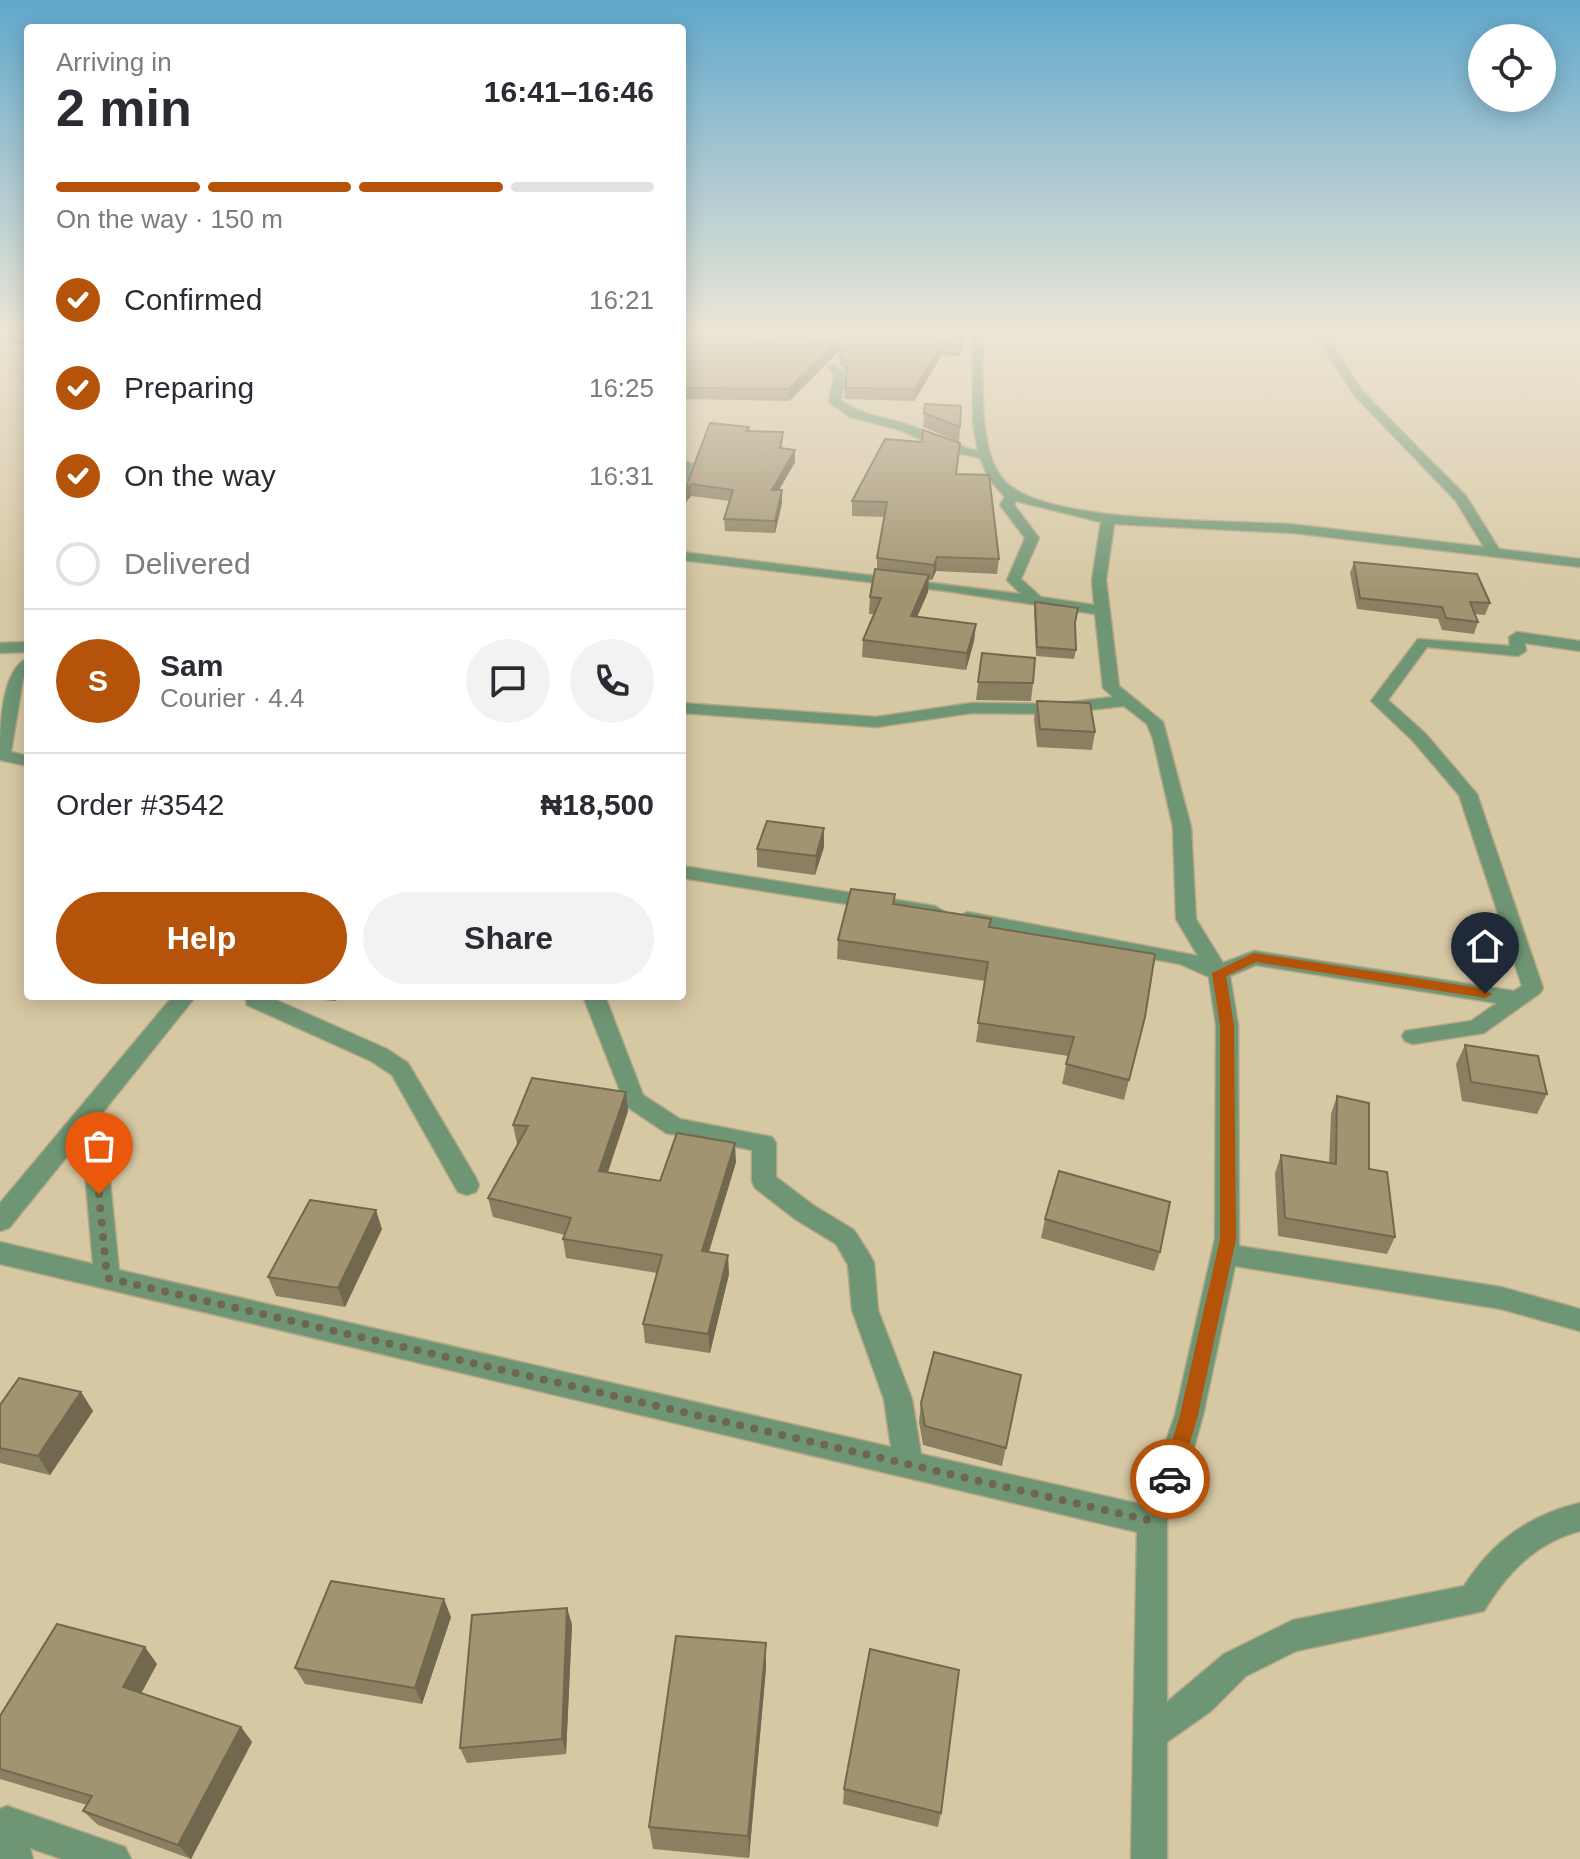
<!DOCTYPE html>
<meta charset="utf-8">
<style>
:root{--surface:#fff;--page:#f2f2f3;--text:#2b2b33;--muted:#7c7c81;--line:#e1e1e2;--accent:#b45309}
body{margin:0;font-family:Helvetica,sans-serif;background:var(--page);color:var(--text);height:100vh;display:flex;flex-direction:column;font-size:30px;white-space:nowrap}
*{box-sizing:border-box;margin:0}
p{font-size:26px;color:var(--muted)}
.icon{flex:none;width:44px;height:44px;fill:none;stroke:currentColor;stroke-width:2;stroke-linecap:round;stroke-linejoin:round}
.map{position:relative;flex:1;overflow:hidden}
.side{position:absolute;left:24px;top:24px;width:662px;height:976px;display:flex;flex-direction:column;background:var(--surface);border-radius:8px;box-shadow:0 4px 20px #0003}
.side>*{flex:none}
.controls{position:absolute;left:1468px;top:24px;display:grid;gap:16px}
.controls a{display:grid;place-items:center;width:88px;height:88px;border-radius:50%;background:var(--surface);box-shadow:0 4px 20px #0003;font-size:40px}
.pin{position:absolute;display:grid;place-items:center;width:68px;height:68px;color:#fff;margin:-82px -34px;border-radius:50% 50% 50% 0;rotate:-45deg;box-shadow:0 0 8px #0007}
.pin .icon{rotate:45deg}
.courier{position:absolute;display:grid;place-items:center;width:80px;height:80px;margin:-40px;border:6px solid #b45309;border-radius:50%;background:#fff;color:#222;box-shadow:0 2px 10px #0007}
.headline em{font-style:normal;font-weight:600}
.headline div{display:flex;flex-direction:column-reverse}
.headline{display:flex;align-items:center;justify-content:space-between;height:136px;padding:0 32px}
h1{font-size:52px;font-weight:600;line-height:60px}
.bar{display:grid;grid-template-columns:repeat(4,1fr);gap:12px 8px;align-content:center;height:96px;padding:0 32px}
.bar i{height:10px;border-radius:6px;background:var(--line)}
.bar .current{background:var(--accent)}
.bar p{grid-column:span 4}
.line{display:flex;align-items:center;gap:20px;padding:0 32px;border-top:2px solid var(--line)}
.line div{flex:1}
.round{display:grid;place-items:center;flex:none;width:84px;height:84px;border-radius:42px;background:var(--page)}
ol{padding:0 32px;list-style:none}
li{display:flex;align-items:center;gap:24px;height:88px}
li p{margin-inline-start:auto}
li .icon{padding:8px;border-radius:50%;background:var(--accent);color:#fff;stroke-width:4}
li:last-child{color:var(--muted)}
li i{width:44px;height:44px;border:4px solid var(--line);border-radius:50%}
.cta{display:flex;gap:16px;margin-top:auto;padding:16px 32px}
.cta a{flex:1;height:92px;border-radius:48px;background:var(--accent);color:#fff;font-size:32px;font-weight:600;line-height:92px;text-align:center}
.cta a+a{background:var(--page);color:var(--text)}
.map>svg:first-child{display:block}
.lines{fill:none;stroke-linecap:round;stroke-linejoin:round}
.minor-casing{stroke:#b4a787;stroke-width:3}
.minor{fill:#6f9674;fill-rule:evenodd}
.wall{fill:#8b7f61}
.shaded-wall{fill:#71684f}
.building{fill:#a29471;stroke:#71684f;stroke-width:2}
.route{fill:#b45309}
.done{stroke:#6f6650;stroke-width:8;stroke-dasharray:0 14.4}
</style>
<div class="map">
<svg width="1580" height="1859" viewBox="0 0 1580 1859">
<rect width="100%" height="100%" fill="#d7c8a4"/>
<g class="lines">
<!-- minor casing -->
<g class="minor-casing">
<g id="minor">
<polygon points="704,331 720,331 755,343 750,346"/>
<path d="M973,331H983C984,371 976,447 1003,479C1041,526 1235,519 1297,525C1360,532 1422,540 1484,547L1456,501L1355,396L1313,331H1323L1363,392L1466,496L1499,549L1580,559V567L1294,533L1114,524L1106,580L1119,686L1163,722L1191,827L1196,919L1223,963L1254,951L1514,991L1522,986L1459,795L1413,741L1371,701L1418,639L1510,646L1509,637L1517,632L1580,641V651L1525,643L1526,651L1518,656L1427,647L1388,700L1425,733L1477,794L1543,988L1540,993L1484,1033L1413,1044L1405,1041L1402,1036L1405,1031L1471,1021L1497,1003L1256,965L1230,976L1238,1025L1239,1246L1501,1287L1580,1309V1331L1501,1309L1235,1266L1203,1415L1185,1479L1167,1521V1702L1224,1654L1293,1620L1464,1586C1492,1542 1529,1515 1580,1503V1531C1535,1543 1507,1573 1484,1611L1296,1651L1246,1676L1211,1711L1167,1742V1859H1131L1137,1532L0,1264V1242L93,1264L82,1138L9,1228L0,1231V1203L173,996H196L103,1112L119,1270L891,1447L884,1399L852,1310L848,1265L836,1244L795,1219L755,1188L752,1181V1150L666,1133L626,1106L583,996H605L643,1095L680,1119L772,1137L776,1143V1177L813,1205L854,1230L870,1255L874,1263L878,1310L912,1399L921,1454L1144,1505L1175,1415L1215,1239L1216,1025L1209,977L1180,964L967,924L957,918L967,912L1198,956L1176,919L1173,827L1153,739L1147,724L1124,706L1054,714L972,713L876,727L682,713V703L876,717L972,703L1054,704L1113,697L1103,688L1095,614L946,591L682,560V552L1021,594L1007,580L1025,538L1000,505L1005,497L989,479L980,458L943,450L900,430L850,417L829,402L834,374L828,367L833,364L845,373L841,401C862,415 883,417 906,424C931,432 952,445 978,451L973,423ZM1016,501L1101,522L1092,580L1094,605L1041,597L1021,579L1039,538L1014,505Z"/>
<polygon points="0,336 28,339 28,345 0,342"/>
<polygon points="682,460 692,464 688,478 682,482"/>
<polygon points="28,642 28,652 0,653 0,643"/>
<path d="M28,658V673L23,679L11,752L28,756V766L0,760C0,731 0,670 28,658Z"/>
<polygon points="682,866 935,906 945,912 935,918 682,878"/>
<polygon points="245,996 267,996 387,1049 408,1063 476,1178 479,1185 476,1192 467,1195 458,1192 392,1075 371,1061 247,1005"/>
<polygon points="7,1806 125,1847 131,1859 62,1859 30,1848 33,1859 0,1859 0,1809"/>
</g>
</g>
<!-- minor -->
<use href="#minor" class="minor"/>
</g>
<!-- wall -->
<g class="wall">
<polygon points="18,331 28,331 28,336 19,335"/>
<polygon points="837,331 968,331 959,356 942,355 914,401 844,399 847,372 840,365 838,347 838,352 789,401 682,399 682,334 762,343 838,341"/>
<polygon points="925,404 960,427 959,442 923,427"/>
<polygon points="749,427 750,431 783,432 782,449 795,450 795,462 779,490 782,490 782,503 775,533 725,531 724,519 730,501 691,496 686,502 685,489"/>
<polygon points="957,474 999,559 997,574 936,571 932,580 928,580 928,592 917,617 976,624 974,641 966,670 862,657 863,640 874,614 869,614 870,597 877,569 877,558 884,517 852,516 852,501"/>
<polygon points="1354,562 1490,603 1485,615 1475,614 1478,622 1474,634 1442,630 1438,619 1357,609 1350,573"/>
<polygon points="1035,602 1078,608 1075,625 1076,650 1074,659 1036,656 1034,611"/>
<polygon points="982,653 1033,683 1031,701 976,700"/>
<polygon points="1037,701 1095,732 1092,750 1037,747 1034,719"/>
<polygon points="824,847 815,875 757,867 757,849"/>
<polygon points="895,894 894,905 990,927 1145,1017 1124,1100 1062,1084 1068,1056 976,1042 985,981 837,959 838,940"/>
<polygon points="276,996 339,996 336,1001"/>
<polygon points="1465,1045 1547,1094 1537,1114 1462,1101 1456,1064"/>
<polygon points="626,1092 628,1111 608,1172 660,1181 736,1162 709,1252 729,1274 710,1353 645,1343 643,1324 657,1273 566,1258 563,1239 565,1235 493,1217 488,1198 518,1144 517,1144 513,1125"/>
<polygon points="1337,1096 1369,1169 1395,1237 1387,1254 1278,1236 1275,1173 1281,1155 1329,1163 1331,1114"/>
<polygon points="1045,1219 1160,1252 1154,1271 1041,1238"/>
<polygon points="382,1229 345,1307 276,1296 268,1277"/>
<polygon points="1021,1375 1002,1466 923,1445 919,1422 921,1403"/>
<polygon points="81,1392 93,1411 50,1475 0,1463 0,1405"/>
<polygon points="567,1608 572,1625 566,1754 467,1763 460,1748"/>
<polygon points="451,1617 422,1704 305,1684 295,1668"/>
<polygon points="157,1664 141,1693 241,1727 252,1742 191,1859 98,1825 83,1811 87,1805 0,1779 0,1716"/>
<polygon points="766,1668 749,1858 653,1849 649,1827"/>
<polygon points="844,1789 941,1813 938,1827 843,1804"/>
</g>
<!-- shaded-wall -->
<g class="shaded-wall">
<polygon points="965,331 968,331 959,356 960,345"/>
<polygon points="838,341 838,352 789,401 789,389"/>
<polygon points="943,344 942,355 914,401 915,389"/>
<polygon points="795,450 795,462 772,502 772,490"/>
<polygon points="691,484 691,496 686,502 685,489"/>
<polygon points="782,490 782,503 775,533 775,521"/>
<polygon points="937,557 936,571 932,580 934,565"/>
<polygon points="929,575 928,592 910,633 911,616"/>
<polygon points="976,624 974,641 966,670 967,653"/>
<polygon points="824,828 824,847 815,875 816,856"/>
<polygon points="683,912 684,931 682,937 682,915"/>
<polygon points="626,1092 628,1111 602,1190 599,1171"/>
<polygon points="735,1143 736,1162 703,1270 702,1251"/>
<polygon points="376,1210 382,1229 345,1307 338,1288"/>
<polygon points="728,1255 729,1274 710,1353 708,1334"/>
<polygon points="81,1392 93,1411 50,1475 38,1456"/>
<polygon points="444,1599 451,1617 422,1704 415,1688"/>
<polygon points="567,1608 572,1625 566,1754 562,1739"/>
<polygon points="766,1643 766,1668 749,1858 748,1836"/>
<polygon points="145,1647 157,1664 136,1703 123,1687"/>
<polygon points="241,1727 252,1742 191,1859 178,1845"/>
</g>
<!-- building -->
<g class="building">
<polygon points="838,331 965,331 960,345 943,344 915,389 845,388 848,362 840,354"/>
<polygon points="682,334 737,335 762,343 771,341 772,336 838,341 789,389 682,388"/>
<polygon points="925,404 961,406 960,427 924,413"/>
<polygon points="710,423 749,427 746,431 783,432 780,448 795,450 772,490 782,490 775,521 724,519 733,490 691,484 685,489"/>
<polygon points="923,430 960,443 956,474 989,475 999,559 937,557 934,565 877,558 887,502 852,501 885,439 922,442"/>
<polygon points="1354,562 1477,574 1490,603 1470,602 1478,622 1446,618 1442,607 1360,598"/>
<polygon points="875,569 929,575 911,616 976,624 967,653 863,640 881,598 870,597"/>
<polygon points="1035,602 1078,608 1075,622 1076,650 1037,647"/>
<polygon points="982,653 1035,658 1033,683 978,682"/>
<polygon points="1037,701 1090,703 1095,732 1040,729"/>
<polygon points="767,821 824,828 816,856 757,849"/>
<polygon points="851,889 895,894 893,904 991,919 989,927 1155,954 1145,1017 1129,1080 1066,1064 1074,1037 978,1023 988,962 838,940"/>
<polygon points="1465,1045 1538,1056 1547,1094 1471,1082"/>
<polygon points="532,1078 626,1092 599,1171 660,1181 677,1133 735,1143 702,1251 728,1255 708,1334 643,1324 662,1255 563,1239 571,1218 488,1198 528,1126 513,1125"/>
<polygon points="1337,1096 1369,1103 1369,1169 1387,1172 1395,1237 1285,1218 1281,1155 1336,1164"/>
<polygon points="1059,1171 1170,1202 1160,1252 1045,1219"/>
<polygon points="310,1200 376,1210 338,1288 268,1277"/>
<polygon points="934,1352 1021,1375 1006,1448 925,1426 921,1403"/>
<polygon points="19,1378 81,1392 38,1456 0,1448 0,1405"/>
<polygon points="331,1581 444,1599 415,1688 295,1668"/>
<polygon points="567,1608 562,1739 460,1748 472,1615"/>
<polygon points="57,1624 145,1647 123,1687 241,1727 178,1845 83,1811 92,1796 0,1769 0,1716"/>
<polygon points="676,1636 766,1643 748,1836 649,1827"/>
<polygon points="870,1649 959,1670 941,1813 844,1789"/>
</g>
<!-- sky -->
<linearGradient id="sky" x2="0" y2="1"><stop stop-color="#61a8cc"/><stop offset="0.56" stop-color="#ede6d6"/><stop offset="1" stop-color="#ede6d6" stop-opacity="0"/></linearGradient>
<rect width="1580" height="591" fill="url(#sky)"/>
<!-- route -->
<polygon class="route" points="1254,953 1485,989 1492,994 1485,998 1256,962 1226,976 1234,1025 1236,1239 1198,1415 1179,1479 1170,1488 1160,1479 1180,1415 1220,1239 1220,1025 1212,973"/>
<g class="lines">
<!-- done -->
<polyline class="done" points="99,1194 107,1278 1152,1521 1170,1479"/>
</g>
</svg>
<div class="controls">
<a><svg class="icon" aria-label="locate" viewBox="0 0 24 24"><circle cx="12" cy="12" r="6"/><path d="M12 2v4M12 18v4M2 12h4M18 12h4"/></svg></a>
</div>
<div class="pin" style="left:99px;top:1194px;background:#ea580c"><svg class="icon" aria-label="bag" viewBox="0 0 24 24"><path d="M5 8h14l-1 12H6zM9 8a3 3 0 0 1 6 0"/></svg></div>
<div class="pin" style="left:1485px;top:994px;background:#1f2937"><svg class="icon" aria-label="home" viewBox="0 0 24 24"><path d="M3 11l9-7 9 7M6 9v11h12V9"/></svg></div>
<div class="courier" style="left:1170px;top:1479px"><svg class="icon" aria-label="car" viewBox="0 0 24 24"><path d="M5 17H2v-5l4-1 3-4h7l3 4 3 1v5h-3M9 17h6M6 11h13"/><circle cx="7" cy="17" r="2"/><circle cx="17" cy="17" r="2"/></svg></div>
<section class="side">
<div class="headline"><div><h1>2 min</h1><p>Arriving in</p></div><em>16:41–16:46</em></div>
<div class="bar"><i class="current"></i><i class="current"></i><i class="current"></i><i></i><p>On the way · 150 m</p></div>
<ol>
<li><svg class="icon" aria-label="check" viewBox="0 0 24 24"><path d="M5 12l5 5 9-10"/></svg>Confirmed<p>16:21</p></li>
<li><svg class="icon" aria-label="check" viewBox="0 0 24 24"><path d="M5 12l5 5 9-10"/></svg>Preparing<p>16:25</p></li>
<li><svg class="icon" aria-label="check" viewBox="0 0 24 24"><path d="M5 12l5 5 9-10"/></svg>On the way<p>16:31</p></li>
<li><i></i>Delivered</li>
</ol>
<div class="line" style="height:144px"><b class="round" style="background:var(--accent);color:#fff">S</b><div><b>Sam</b><p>Courier · 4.4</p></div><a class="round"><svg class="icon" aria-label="chat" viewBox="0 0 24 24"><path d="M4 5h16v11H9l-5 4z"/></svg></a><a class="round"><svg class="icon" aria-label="phone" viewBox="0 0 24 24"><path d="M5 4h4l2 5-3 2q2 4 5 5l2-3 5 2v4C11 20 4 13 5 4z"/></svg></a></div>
<div class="line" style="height:104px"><div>Order #3542</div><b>₦18,500</b></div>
<div class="cta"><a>Help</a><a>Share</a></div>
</section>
</div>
